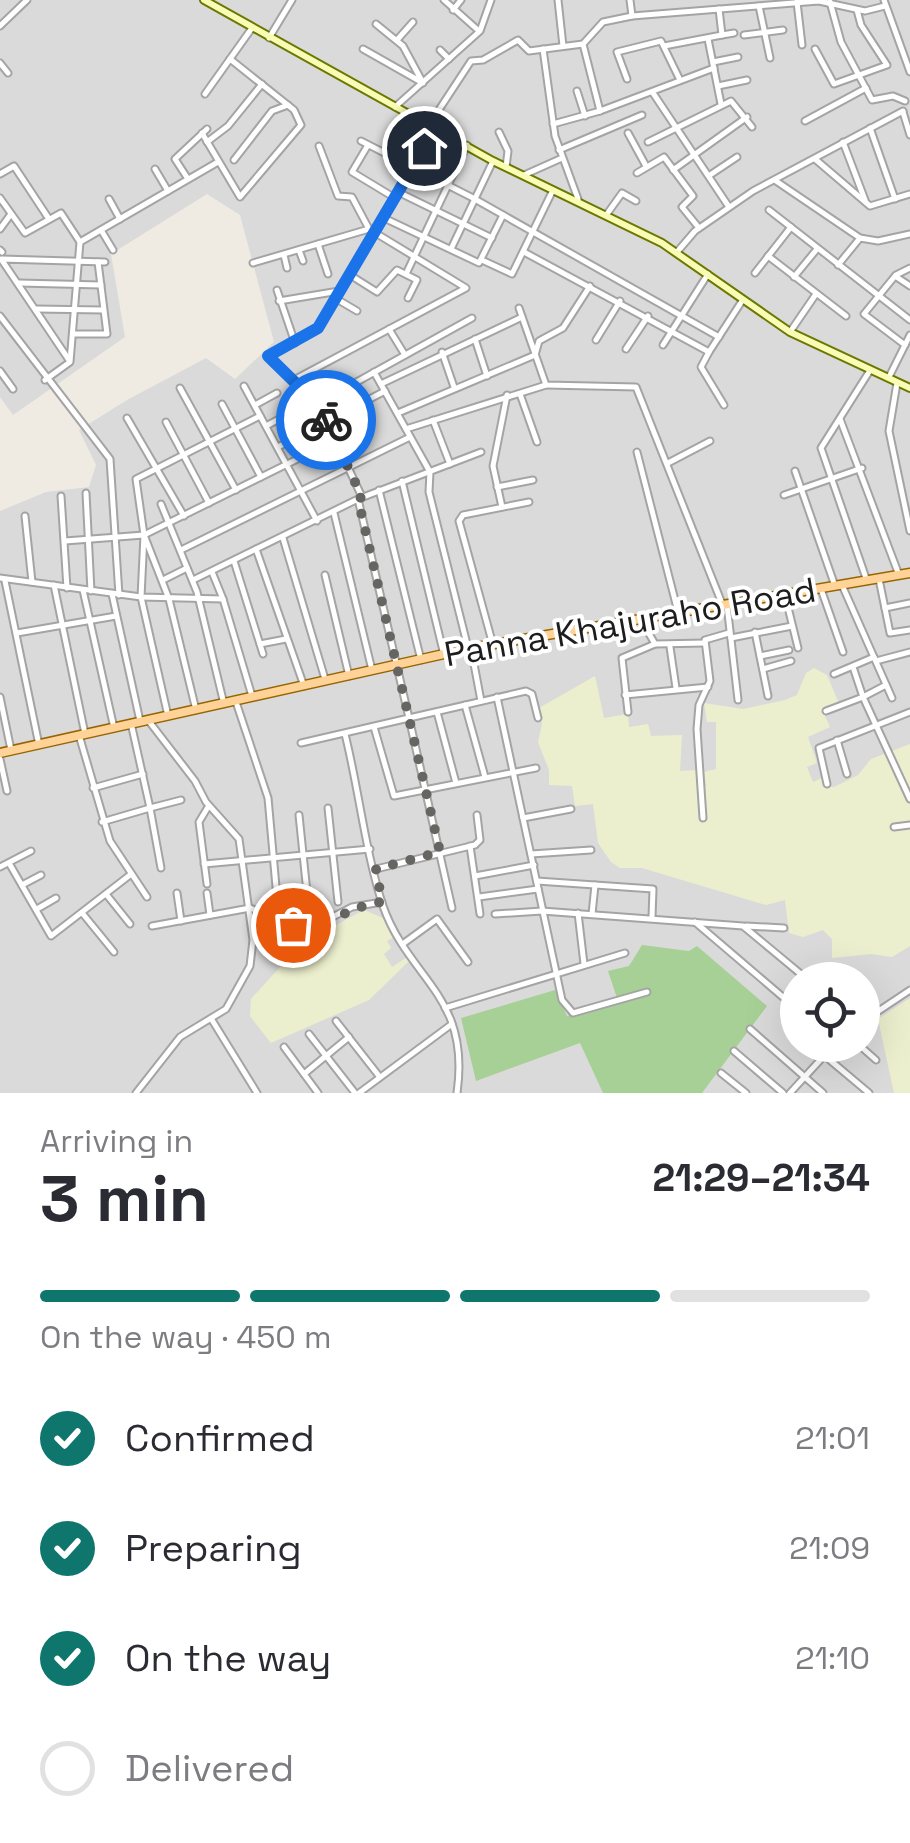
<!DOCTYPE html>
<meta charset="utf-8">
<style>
:root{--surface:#fff;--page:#f7f7f7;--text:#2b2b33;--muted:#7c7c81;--line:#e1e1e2;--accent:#0f766e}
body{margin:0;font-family:"Space Grotesk",sans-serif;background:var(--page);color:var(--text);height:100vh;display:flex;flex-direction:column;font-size:38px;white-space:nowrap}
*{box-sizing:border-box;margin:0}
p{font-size:32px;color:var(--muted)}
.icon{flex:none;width:55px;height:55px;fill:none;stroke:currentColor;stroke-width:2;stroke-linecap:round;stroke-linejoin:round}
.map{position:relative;height:1093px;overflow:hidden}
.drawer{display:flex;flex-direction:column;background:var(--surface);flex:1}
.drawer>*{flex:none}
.tools{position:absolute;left:780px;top:962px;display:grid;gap:20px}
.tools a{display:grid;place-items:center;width:100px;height:100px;border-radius:50%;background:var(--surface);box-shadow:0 10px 40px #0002;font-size:50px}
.pin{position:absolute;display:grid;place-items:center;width:85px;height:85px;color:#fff;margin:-42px;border:5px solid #fff;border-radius:50%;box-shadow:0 2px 10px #0007}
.courier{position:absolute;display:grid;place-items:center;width:100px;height:100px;margin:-50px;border:8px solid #1a73e8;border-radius:50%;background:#fff;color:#222;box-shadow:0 2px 12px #0007}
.overview em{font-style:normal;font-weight:600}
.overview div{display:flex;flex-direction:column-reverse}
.overview{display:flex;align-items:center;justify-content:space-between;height:170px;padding:0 40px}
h1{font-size:65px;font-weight:600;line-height:75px}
.bar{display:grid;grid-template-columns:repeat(4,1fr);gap:15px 10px;align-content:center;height:120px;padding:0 40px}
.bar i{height:12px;border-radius:8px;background:var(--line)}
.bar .current{background:var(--accent)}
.bar p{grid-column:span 4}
ol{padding:0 40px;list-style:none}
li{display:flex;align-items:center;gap:30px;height:110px}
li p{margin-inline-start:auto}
li .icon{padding:10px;border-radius:50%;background:var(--accent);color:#fff;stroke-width:4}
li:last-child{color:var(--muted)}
li i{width:55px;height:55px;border:5px solid var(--line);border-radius:50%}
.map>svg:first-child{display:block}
.residential{fill:#dbdada;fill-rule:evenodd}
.farmland{fill:#ecefcd}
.forest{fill:#a7d096}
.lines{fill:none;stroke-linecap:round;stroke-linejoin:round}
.minor-casing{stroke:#a4a4a4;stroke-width:9}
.secondary-casing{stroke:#6b7800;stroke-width:10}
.primary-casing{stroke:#976500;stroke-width:11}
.minor{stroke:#fff;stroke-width:5}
.secondary{stroke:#f8fcb4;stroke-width:6}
.primary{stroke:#ffd398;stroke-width:8}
.done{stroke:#666562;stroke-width:10;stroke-dasharray:0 18}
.route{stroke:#1a73e8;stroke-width:12}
.labels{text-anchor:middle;stroke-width:8;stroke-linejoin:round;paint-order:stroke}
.street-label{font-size:35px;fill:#1d1d1d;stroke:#fff}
</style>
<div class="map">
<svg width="910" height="1093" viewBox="0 0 910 1093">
<rect width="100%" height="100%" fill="#efebe3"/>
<!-- residential -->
<path class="residential" d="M0,0H910V1093H0V511L46,492L89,487L96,465L79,430L127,400L206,358L235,379L274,342L240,215L207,194L111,254L125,337L13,415L0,397ZM798,980H862V1045H798Z"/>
<!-- farmland -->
<g class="farmland">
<polygon points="814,668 827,675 840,706 824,714 830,727 808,737 817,763 807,767 813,782 824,777 827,787 834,787 858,775 871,759 910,744 910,946 892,957 871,954 832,958 832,939 823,930 803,937 789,933 785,900 766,905 642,868 620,868 611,862 598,843 593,804 575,806 572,786 549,785 549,770 538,742 542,724 539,708 595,676 604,718 628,714 629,727 648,724 651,736 682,735 680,771 696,770 697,785 706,786 704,772 716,769 716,722 707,722 704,703 743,709 785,700 797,695 806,673"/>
<polygon points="364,910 383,918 396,936 387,941 391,948 384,954 392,967 409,956 410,960 369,1000 271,1043 250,1016 251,999 301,944"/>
<polygon points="910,998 910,1093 894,1093 878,1019"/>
</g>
<!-- forest -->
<polygon class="forest" points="642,945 689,951 697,946 767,1006 702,1093 603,1093 580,1043 476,1081 461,1018 555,990 567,1016 649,994 648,989 617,998 608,971 629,966"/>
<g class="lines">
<!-- minor casing -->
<g class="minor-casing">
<g id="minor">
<polyline points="444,0 479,31"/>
<polyline points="558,0 563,46"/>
<polyline points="630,0 632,16"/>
<polyline points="884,0 910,72"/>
<polyline points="797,2 802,45"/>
<polyline points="830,2 841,42 872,100 893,96 905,101"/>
<polyline points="759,6 770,58"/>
<polyline points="453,10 461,0"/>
<polyline points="0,26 27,0"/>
<polyline points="722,35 734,33"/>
<polyline points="744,35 783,30"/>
<polyline points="269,38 292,0"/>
<polyline points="708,39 721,104"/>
<polyline points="397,40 413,22"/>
<polyline points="583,44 600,111 714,68"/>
<polyline points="664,46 722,35 719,9"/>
<polyline points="363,49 423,83 403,46 376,24"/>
<polyline points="543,49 555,136 578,199"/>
<polyline points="815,49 834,84 887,65 861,25 857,10"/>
<polyline points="440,50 449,59"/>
<polyline points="713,62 738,57"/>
<polyline points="0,63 8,73"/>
<polyline points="627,79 617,52 661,41 679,78"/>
<polyline points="718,86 747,80"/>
<polyline points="577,91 585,116"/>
<polyline points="653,93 729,207"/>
<polyline points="205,94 252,28"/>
<polyline points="395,107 480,31 491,0"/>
<polyline points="903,112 910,135"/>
<polyline points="805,121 866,88"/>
<polyline points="553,124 600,111"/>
<polyline points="429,125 471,61 483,60 518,40 529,51 583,44 603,22 632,16 819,1 865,11 885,6"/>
<polyline points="870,128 895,199"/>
<polyline points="499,132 508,151 506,167"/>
<polyline points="202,133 240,197 301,125 294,110 230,59"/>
<polyline points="628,133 646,166"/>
<polyline points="361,141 473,198 719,337"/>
<polyline points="207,142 228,126 262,84"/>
<polyline points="648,142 731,101 752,127"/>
<polyline points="843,142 865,200"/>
<polyline points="368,145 352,172 395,198"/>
<polyline points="319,146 338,196 352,197 369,229"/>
<polyline points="559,150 642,115"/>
<polyline points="815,159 870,206 910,194"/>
<polyline points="234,160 272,111 288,105"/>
<polyline points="155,169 168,191"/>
<polyline points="673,170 747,117"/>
<polyline points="637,173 664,157 693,196 682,207 699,228"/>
<polyline points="0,174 14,166 49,219"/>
<polyline points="524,175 562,158"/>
<polyline points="710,175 737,157"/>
<polyline points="188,179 175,159 207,129"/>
<polyline points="776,181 860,238 878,241 910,234"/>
<polyline points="398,192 492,238"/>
<polyline points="0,198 25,233 61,213 80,242"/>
<polyline points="109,199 120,219"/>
<polyline points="769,210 910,320"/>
<polyline points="607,214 622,193 636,201"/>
<polyline points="384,218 479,263 503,215"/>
<polyline points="0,229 11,214"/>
<polyline points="101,230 113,250"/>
<polyline points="318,244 328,274"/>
<polyline points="451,249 493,161"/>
<polyline points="0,250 2,252"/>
<polyline points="299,250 303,261"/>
<polyline points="524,252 709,352 742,301"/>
<polyline points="677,252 695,231 753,191 903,111"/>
<polyline points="284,255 287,268"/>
<polyline points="768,256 846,316"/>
<polyline points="484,261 512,274 553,190"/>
<polyline points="253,263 369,229 466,288 292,381"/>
<polyline points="838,265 860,238"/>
<polyline points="755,273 791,227"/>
<polyline points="406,274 467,145"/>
<polyline points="350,275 377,292 397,270 417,280 408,298"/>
<polyline points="896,275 910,268"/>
<polyline points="794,277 817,249"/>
<polyline points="19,283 101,285"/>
<polyline points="277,290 295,343"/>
<polyline points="335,298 357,311"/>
<polyline points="279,301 339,291"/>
<polyline points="519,308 546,385 636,387 723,606"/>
<polyline points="36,309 103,310"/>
<polyline points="0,316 110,459 119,595"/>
<polyline points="389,329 405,355"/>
<polyline points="790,332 816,294"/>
<polyline points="73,334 107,334 98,262"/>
<polyline points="475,339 487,376"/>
<polyline points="596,340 620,301"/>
<polyline points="663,345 708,274"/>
<polyline points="905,345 864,314 895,276 910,286"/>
<polyline points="626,349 648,316"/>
<polyline points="442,352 454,387"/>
<polyline points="709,352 701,367 724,405"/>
<polyline points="69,360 1,259 105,262"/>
<polyline points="0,371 13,389"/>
<polyline points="374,372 430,472 429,492 468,648"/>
<polyline points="889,377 910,335"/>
<polyline points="45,380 70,362 80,242 218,162"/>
<polyline points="897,383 889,431 910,531"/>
<polyline points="381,384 522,317"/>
<polyline points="244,386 317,521"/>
<polyline points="180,388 236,490"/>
<polyline points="520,394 537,442"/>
<polyline points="222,404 261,477"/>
<polyline points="317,404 472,318"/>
<polyline points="255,405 277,393"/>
<polyline points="398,413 535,355 539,341 563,328 590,286"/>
<polyline points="127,418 184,516"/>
<polyline points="840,419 899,575"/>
<polyline points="433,420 450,464"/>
<polyline points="166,422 209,503"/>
<polyline points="266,426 298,409"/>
<polyline points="406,429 546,385"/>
<polyline points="278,447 385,391"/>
<polyline points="637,452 678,612"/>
<polyline points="668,463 710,441"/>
<polyline points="795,471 835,586"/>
<polyline points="402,481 444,655"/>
<polyline points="497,487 533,480"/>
<polyline points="379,490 421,660"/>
<polyline points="86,493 91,591"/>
<polyline points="784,495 862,468"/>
<polyline points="61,496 67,588"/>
<polyline points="362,497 320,408 268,357 317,328 435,128"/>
<polyline points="161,504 197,592 224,704"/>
<polyline points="502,507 493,466 507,395"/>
<polyline points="334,513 372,670"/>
<polyline points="25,516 32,582"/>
<polyline points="144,535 366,425"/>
<polyline points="283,538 325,679"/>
<polyline points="65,541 144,535 169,599 196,710"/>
<polyline points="256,549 304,686"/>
<polyline points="181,550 410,437"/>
<polyline points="234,561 263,654"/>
<polyline points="212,572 223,599"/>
<polyline points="325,575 349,676"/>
<polyline points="0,578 141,597 223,599 252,696"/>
<polyline points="879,579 890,633 910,630"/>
<polyline points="163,580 187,568"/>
<polyline points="193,580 358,499 481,452"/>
<polyline points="5,581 39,745"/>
<polyline points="867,581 821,448 869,372"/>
<polyline points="54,585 85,734"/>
<polyline points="842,585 892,698"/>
<polyline points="821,589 843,652"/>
<polyline points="83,590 114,728"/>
<polyline points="112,594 140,721"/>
<polyline points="785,595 798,648"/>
<polyline points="727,605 738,700"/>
<polyline points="885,608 910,603"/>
<polyline points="640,618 655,644 705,643"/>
<polyline points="755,632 768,696"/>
<polyline points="17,633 116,616"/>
<polyline points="731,638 792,626"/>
<polyline points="260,644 286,639"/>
<polyline points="493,645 459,521 463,515 529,502"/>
<polyline points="670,647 676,688"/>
<polyline points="471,648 481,701"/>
<polyline points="760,656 789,650"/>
<polyline points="876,661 910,652"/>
<polyline points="763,669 791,661"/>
<polyline points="834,674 874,657"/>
<polyline points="886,685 863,697 910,799"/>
<polyline points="625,695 708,687"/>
<polyline points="0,697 11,750"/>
<polyline points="497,697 562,1000 573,1013 647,992"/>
<polyline points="236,702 268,798 278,909"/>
<polyline points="465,705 485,777"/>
<polyline points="826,711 863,697 853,667"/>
<polyline points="437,712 456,783"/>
<polyline points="628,712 622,658 655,644"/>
<polyline points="168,716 141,597 144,535 136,479 260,416"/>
<polyline points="131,723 150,808 181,800"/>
<polyline points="374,727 394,796 536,768"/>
<path d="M345,734C359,790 365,851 383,906C409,980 471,995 457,1093"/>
<polyline points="79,735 110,841 147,897"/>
<polyline points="837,740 847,774"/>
<polyline points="301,743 409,718 358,499"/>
<polyline points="0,759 7,791"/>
<polyline points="827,784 819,748 910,712"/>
<polyline points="93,788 143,774"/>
<polyline points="328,808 338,902"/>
<polyline points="299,815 309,912"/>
<polyline points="523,818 571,809"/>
<polyline points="703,818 697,729 699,705 710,681 705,640 729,633"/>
<polyline points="102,822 150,808 161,868"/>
<polyline points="894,827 910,825"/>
<polyline points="470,846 480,914"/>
<polyline points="531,854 591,850"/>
<polyline points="9,863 51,936 130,875"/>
<polyline points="204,864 370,849"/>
<polyline points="0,867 31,851"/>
<polyline points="376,869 475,845 480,840 477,815"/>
<polyline points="475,876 534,865"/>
<polyline points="537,881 653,889 652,917"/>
<polyline points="207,884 199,822 208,807"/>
<polyline points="22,885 41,875"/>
<polyline points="177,893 181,921"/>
<polyline points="207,893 210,915"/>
<polyline points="106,894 130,924"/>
<polyline points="479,897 538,889"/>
<polyline points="452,908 409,718 526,691 532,694 538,718"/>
<polyline points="37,909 56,898"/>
<polyline points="578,913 584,964"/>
<polyline points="83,914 114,952"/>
<polyline points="495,914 542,911 743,926 808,980"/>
<polyline points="592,914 595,885"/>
<polyline points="695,922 798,1010"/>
<polyline points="152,926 250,908 293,925 313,927 352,907 382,902"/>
<polyline points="746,926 784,928"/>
<polyline points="404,943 437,919 468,962"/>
<polyline points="445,1008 625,953"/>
<polyline points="212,1020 257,1093"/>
<polyline points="336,1021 379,1076"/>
<polyline points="862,1022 910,990"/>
<polyline points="750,1029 823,1093"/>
<polyline points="309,1034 355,1093"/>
<polyline points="859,1045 876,1060"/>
<polyline points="284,1047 318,1093"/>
<polyline points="734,1051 783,1093"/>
<polyline points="825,1056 869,1093"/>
<polyline points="721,1073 746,1093"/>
<polyline points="304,1074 349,1037"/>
<polyline points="136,1093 180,1037 226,1009 250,966 253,940 239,839 206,802 195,781 148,720"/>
<polyline points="359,1093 452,1024"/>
<polyline points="790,1093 834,1045"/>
</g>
</g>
<!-- secondary casing -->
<g class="secondary-casing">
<polyline id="secondary" points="204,0 493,161 662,243 790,332 910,388"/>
</g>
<!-- primary casing -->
<g class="primary-casing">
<polyline id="primary" points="0,753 471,648 910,573"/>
</g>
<!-- minor -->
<use href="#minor" class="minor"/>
<!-- secondary -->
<use href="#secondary" class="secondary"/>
<!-- primary -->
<use href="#primary" class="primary"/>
</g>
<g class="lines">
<!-- done -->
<path class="done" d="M293,925C322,931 351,905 382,902L376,869L440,852L358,499L362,497L326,420"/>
<!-- route -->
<polyline class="route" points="326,420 317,404 268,356 318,328 424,148"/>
</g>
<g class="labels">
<!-- street labels -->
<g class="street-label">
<text transform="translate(630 622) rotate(-10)" y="12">Panna Khajuraho Road</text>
</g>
</g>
</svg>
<div class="tools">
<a><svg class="icon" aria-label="locate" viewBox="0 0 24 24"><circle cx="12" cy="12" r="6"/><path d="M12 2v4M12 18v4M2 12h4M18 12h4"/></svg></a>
</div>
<div class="pin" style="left:293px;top:925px;background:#ea580c"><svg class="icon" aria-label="bag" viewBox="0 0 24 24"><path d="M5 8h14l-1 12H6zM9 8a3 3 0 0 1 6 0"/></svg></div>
<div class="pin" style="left:424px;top:148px;background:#1f2937"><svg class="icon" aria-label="home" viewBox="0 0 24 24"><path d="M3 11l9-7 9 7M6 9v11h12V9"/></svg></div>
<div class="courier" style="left:326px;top:420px"><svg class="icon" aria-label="bike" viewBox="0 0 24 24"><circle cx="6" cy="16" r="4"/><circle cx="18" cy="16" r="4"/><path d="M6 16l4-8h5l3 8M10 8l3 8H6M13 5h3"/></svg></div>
</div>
<section class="drawer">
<div class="overview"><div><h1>3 min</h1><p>Arriving in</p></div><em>21:29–21:34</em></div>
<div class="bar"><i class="current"></i><i class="current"></i><i class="current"></i><i></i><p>On the way · 450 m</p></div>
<ol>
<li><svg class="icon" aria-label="check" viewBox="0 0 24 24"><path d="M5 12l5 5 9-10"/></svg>Confirmed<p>21:01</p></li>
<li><svg class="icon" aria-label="check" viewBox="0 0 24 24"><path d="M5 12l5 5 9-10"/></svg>Preparing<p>21:09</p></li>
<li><svg class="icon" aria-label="check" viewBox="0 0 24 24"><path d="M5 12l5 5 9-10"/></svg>On the way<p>21:10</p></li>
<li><i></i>Delivered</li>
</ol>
</section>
